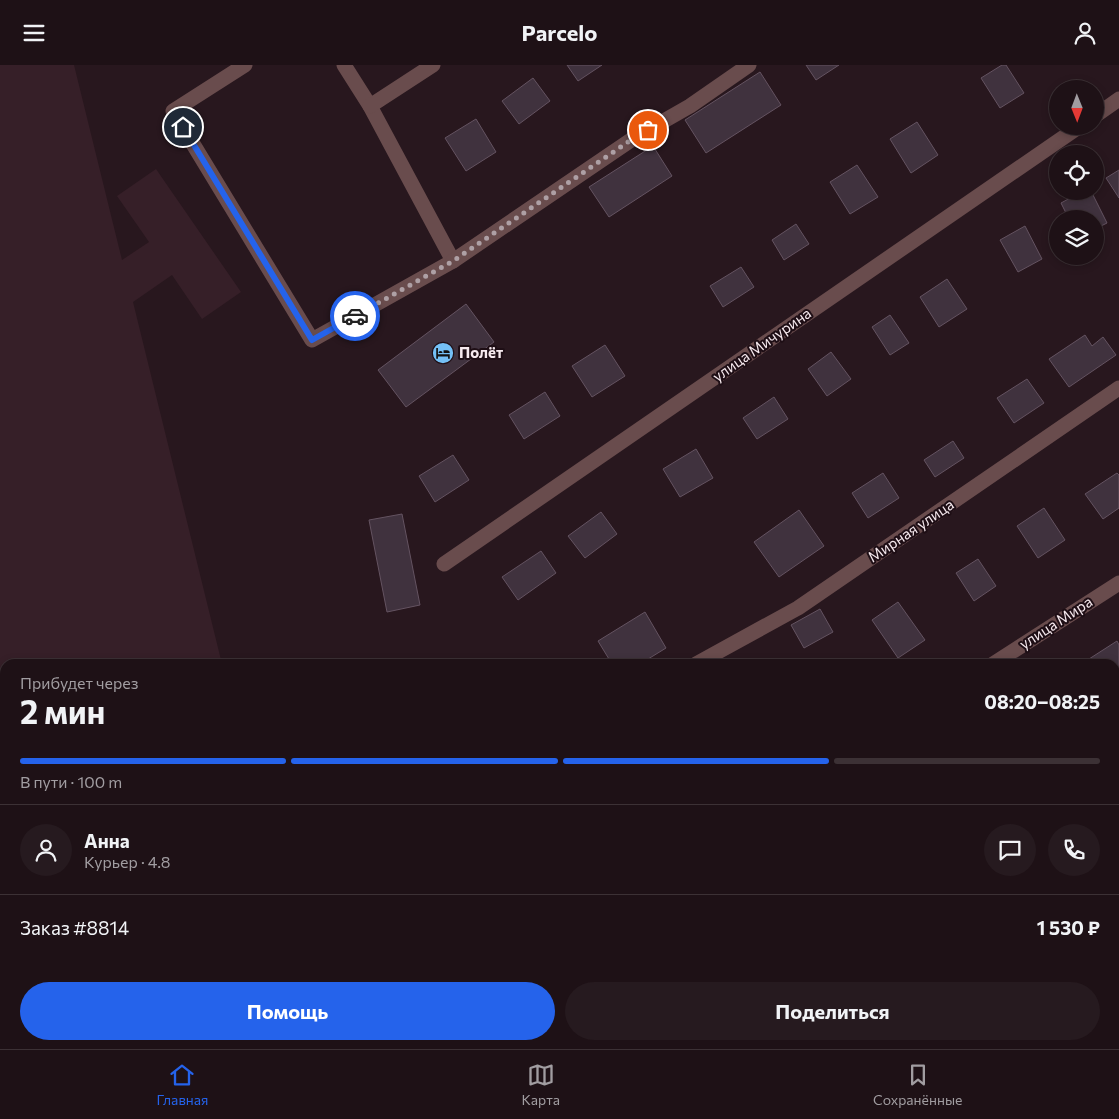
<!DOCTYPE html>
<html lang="ru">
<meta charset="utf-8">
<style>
:root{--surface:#1e1116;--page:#261a1f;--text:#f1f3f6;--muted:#a19da1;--line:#3c3135;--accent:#2563eb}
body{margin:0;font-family:Commissioner,sans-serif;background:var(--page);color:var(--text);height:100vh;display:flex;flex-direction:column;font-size:19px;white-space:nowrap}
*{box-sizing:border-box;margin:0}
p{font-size:16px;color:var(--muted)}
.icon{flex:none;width:28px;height:28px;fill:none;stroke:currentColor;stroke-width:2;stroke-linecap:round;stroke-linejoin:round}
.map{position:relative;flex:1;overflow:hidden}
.panel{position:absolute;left:0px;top:594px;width:1120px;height:391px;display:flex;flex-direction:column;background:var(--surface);border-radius:15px 15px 0 0;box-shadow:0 2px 8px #0003,0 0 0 1px var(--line)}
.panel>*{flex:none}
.needle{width:32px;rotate:179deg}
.controls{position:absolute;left:1049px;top:15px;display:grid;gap:10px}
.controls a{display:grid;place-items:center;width:55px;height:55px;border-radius:50%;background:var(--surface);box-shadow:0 2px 8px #0003,0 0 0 1px var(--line);font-size:25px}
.pin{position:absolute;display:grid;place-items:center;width:42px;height:42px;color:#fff;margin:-21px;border:2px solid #fff;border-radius:50%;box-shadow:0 1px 5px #0007}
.courier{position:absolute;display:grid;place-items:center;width:50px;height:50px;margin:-25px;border:4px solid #2563eb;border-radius:50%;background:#fff;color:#222;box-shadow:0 1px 6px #0007}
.overview em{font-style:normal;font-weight:700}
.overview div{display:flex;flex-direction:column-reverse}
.overview{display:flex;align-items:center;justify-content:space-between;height:85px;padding:0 20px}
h1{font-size:32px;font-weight:700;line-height:38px}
.bar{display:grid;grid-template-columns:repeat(4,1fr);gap:8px 5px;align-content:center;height:60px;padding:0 20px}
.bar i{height:6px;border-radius:4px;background:var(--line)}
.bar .active{background:var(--accent)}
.bar p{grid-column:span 4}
.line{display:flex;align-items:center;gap:12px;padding:0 20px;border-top:1px solid var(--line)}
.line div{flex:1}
.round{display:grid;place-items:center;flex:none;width:52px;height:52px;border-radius:26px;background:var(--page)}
.primary-button{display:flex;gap:10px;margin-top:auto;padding:10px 20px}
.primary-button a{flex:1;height:58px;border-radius:30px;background:var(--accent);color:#fff;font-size:20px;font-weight:700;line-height:58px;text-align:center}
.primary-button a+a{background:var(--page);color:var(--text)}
header{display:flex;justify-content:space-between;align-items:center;height:65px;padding:0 20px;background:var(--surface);font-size:22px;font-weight:700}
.menu{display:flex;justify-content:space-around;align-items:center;height:70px;border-top:1px solid var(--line);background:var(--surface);font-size:14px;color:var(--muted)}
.menu a{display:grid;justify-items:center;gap:2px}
.menu .active{color:var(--accent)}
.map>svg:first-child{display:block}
.built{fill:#361f28}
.building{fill:#40323e;stroke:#645361}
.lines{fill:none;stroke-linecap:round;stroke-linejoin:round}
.minor{stroke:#694c4d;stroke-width:15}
.done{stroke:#aea0a5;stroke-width:5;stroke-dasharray:0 9}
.route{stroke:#2563eb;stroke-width:6}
.labels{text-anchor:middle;stroke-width:4;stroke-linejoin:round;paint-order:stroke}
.street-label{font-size:15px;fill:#f6e9ee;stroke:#1e0e15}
.poi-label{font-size:15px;font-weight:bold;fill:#f6e9ee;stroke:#1e0e15;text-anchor:start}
</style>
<header><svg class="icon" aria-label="menu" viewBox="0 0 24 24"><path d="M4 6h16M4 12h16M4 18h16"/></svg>Parcelo<svg class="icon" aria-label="person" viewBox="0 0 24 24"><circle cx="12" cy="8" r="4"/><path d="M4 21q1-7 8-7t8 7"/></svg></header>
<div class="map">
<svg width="1119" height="984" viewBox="0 0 1119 984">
<rect width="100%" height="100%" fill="#28171e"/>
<!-- built -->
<polygon class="built" points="0,0 74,0 122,195 149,177 117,131 156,104 241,227 202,254 172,210 133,237 222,599 5,599 5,980 311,980 310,984 0,984"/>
<!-- building -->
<g class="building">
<polygon points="567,0 602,0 578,16"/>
<polygon points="806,0 839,0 816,15"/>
<polygon points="1002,0 1006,0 1024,28 1000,43 981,13"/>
<polygon points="760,7 781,40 706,88 685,55"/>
<polygon points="533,13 550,36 519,59 502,36"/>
<polygon points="476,54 496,87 466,106 445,73"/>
<polygon points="917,57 938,90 911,108 890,74"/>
<polygon points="653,81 672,111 609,152 589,122"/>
<polygon points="857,100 878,132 850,149 830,117"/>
<polygon points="1119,105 1119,133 1106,113"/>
<polygon points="1083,126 1091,126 1107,158 1095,164 1095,154 1069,154 1061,138"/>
<polygon points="796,159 809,179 784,195 772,175"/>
<polygon points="1025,161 1042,194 1018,207 1000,175"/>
<polygon points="741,202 754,222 723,242 710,221"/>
<polygon points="947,214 967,244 939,262 920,232"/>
<polygon points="466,239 494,277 406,342 378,305"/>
<polygon points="890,250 909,278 890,290 872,262"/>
<polygon points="1085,270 1092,281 1103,272 1116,290 1069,322 1049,294"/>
<polygon points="605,280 625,311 592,332 572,301"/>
<polygon points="831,287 851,314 827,331 808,304"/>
<polygon points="1027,314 1044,338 1014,358 997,333"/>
<polygon points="545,327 560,351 524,374 509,350"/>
<polygon points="774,332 788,354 757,374 743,353"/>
<polygon points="953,376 964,393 935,412 924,395"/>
<polygon points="696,384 713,413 680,432 663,404"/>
<polygon points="453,390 469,415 435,437 419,411"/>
<polygon points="883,408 899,433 868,453 852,428"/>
<polygon points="1117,408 1119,410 1119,443 1103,454 1085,429"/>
<polygon points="1044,443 1065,475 1038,493 1017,461"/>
<polygon points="799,445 824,481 779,512 754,477"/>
<polygon points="601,447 617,469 585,493 568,471"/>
<polygon points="402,449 420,540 387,547 369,455"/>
<polygon points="541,486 556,508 518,535 502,512"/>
<polygon points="978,494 996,521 974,536 956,508"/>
<polygon points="898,537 925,575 898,593 872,555"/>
<polygon points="820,544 833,567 804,583 791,560"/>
<polygon points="645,547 666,583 640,599 612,599 598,576"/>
<polygon points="1117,576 1119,580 1119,615 1115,618 1115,599 1093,599 1089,594"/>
</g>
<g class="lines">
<!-- minor -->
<g class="minor">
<polyline points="245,0 173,46 312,275 453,196 370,41 344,0"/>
<polyline points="370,41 433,0"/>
<polyline points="1095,51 1119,34"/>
<polyline points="453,196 634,73 690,41 749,0"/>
<polyline points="444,499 1080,61"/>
<polyline points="696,599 798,543 1119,323"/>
<polyline points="993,599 1119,518"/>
</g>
</g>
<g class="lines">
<!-- done -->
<polyline class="done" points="355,251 453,196 634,73 648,65"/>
<!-- route -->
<polyline class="route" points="183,62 312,275 355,251"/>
</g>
<!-- icons -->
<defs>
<g id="hotel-disc" transform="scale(1.125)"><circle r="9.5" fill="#74c0f6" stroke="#1e0e15"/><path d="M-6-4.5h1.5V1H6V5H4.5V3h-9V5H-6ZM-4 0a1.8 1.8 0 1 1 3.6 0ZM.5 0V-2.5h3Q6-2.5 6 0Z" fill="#111"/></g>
</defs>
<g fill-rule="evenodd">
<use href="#hotel-disc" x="443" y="288"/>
</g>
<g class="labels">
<!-- street labels -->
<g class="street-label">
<text transform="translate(762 280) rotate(-35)" y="5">улица Мичурина</text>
<text transform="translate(911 466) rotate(-34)" y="5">Мирная улица</text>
<text transform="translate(1056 558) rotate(-33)" y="5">улица Мира</text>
</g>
<!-- poi labels -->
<g class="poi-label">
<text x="459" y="293">Полёт</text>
</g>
</g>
</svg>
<div class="controls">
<a><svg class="needle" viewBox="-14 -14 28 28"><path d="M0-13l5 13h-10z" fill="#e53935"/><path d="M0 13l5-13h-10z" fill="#a19da1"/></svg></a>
<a><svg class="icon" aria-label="locate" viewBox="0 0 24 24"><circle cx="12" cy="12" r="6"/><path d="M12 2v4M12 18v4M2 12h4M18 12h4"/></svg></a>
<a><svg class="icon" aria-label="layers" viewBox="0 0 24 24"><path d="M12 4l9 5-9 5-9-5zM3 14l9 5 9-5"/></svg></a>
</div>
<div class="pin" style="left:648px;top:65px;background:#ea580c"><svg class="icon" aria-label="bag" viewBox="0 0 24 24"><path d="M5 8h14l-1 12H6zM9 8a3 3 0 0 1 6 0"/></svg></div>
<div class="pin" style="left:183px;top:62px;background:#1f2937"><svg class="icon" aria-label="home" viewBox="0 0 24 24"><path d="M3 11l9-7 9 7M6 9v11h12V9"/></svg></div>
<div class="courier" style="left:355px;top:251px"><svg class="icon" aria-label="car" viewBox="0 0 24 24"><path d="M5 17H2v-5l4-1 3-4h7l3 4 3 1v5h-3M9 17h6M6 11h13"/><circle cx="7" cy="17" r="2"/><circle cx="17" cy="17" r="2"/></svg></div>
<section class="panel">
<div class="overview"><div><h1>2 мин</h1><p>Прибудет через</p></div><em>08:20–08:25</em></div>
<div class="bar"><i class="active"></i><i class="active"></i><i class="active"></i><i></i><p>В пути · 100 m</p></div>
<div class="line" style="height:90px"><a class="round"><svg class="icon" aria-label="person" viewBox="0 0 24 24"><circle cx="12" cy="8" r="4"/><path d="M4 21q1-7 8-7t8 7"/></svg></a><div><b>Анна</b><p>Курьер · 4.8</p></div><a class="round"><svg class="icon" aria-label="chat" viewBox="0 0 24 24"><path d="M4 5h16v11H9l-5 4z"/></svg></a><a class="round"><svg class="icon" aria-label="phone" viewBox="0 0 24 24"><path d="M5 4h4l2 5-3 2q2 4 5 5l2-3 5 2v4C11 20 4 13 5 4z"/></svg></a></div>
<div class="line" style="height:65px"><div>Заказ #8814</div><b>1 530 ₽</b></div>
<div class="primary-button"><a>Помощь</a><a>Поделиться</a></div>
</section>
</div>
<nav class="menu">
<a class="active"><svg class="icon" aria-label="home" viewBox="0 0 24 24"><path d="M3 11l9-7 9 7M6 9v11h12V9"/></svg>Главная</a>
<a><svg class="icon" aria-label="map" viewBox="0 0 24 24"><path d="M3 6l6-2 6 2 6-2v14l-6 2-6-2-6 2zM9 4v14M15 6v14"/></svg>Карта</a>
<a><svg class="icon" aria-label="saved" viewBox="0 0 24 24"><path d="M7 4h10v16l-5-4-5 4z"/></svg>Сохранённые</a>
</nav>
